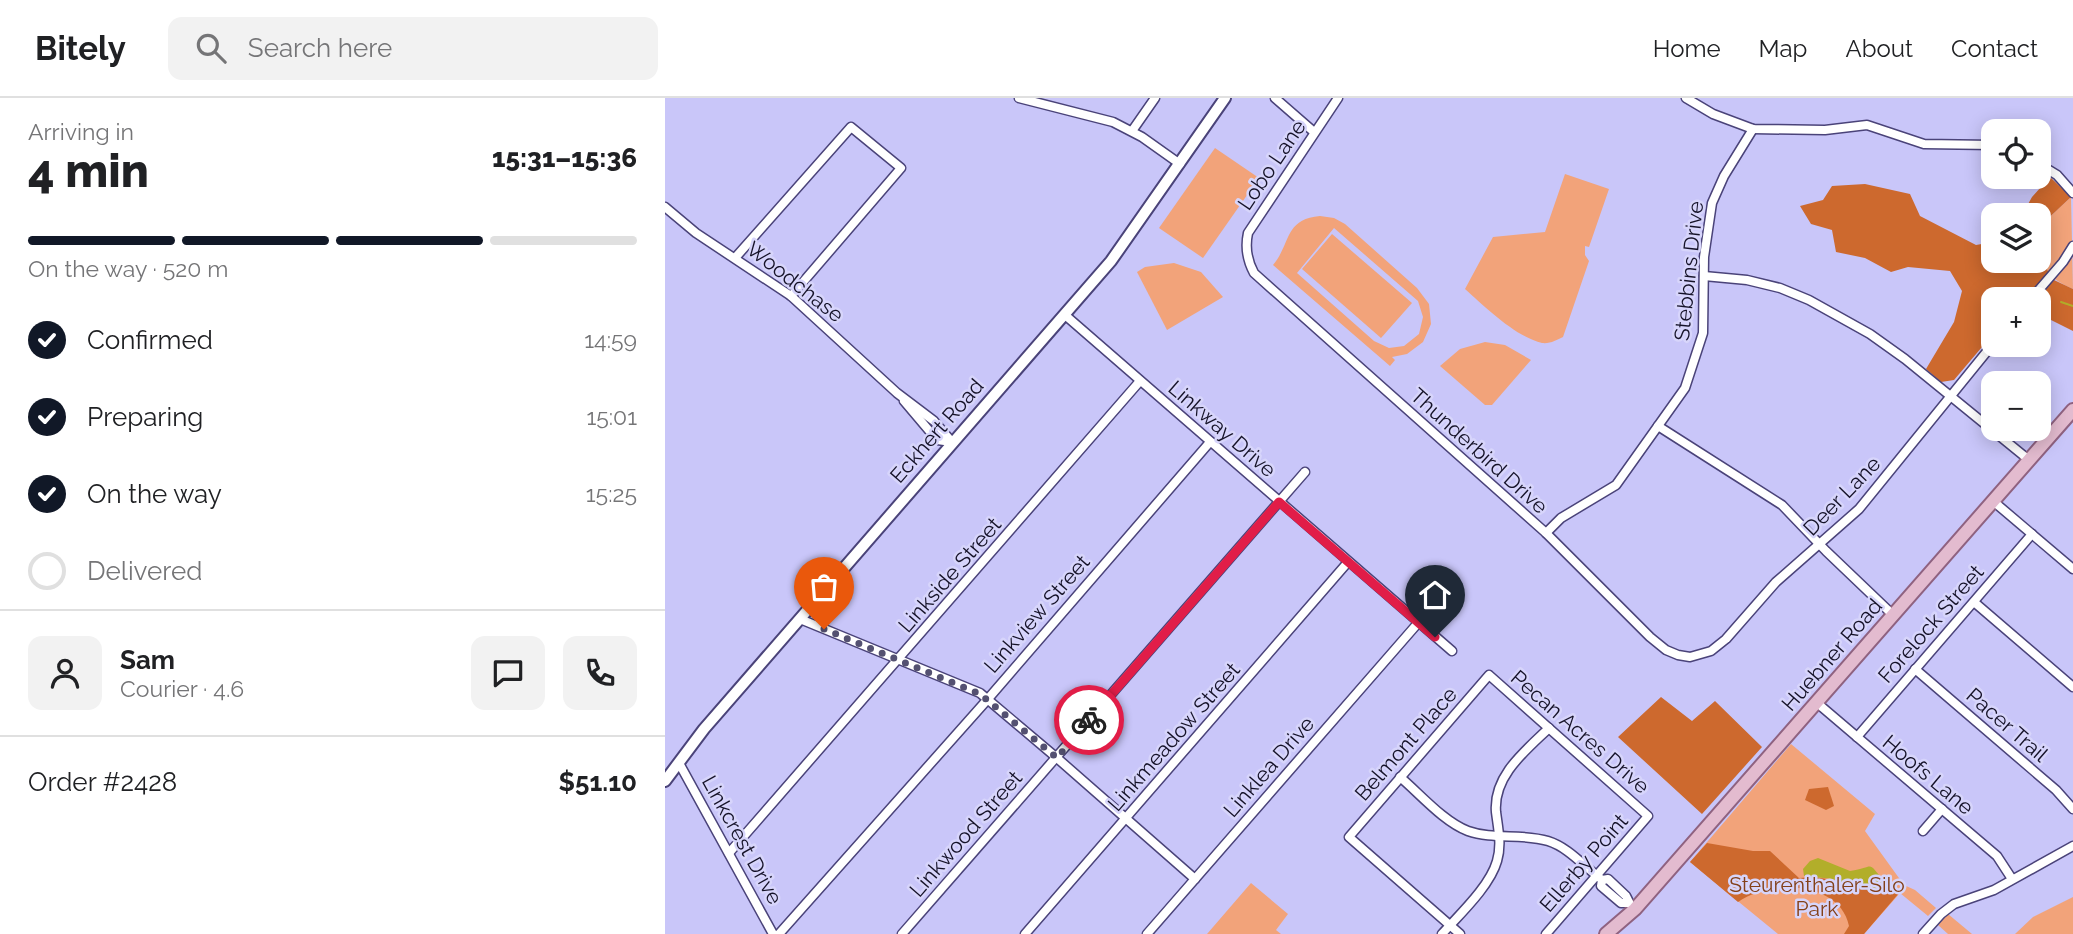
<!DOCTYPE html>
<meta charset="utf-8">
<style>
:root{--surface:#fff;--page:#f2f2f2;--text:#202124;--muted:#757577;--line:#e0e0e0;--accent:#111827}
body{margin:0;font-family:Raleway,sans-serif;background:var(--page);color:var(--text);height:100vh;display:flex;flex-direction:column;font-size:26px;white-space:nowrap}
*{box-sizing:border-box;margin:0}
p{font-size:23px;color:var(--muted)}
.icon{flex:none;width:38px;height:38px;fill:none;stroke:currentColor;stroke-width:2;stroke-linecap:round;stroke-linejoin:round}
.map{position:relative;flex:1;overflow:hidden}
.side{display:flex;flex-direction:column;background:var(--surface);width:665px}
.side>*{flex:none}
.tools{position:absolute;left:1316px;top:21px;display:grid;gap:14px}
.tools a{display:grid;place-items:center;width:70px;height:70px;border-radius:14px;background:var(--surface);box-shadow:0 4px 18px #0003;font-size:35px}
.pin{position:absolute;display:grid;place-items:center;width:60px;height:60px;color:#fff;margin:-72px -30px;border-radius:50% 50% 50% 0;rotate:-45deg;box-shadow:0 0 7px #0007}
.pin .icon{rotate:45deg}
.courier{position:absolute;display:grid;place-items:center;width:70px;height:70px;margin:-35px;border:5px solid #e11d48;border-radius:50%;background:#fff;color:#222;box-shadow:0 2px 9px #0007}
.head em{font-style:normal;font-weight:800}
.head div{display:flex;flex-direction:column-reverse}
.head{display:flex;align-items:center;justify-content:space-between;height:119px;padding:0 28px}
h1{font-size:46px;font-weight:800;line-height:52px}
.bar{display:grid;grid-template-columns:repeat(4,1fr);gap:10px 7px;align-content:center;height:84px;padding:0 28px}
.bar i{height:9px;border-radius:5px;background:var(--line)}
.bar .active{background:var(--accent)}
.bar p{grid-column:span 4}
.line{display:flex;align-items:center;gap:18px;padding:0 28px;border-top:2px solid var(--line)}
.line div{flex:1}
.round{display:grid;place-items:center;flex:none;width:74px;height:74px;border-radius:14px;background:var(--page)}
ol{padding:0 28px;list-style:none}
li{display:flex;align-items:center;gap:21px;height:77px}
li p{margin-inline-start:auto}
li .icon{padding:7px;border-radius:50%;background:var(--accent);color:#fff;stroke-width:4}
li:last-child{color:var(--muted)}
li i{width:38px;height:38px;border:4px solid var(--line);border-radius:50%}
header{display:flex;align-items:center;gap:42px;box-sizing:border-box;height:98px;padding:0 35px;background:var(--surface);border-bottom:2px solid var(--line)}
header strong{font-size:33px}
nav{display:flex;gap:38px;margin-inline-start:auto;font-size:24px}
.search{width:490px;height:63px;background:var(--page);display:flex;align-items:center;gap:18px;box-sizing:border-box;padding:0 24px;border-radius:14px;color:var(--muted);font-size:26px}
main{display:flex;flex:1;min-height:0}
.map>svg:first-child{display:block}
.green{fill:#f2a37a;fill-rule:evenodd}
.forest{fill:#cd692e}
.water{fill:#b2ae2a}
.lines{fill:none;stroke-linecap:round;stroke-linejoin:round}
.stream{stroke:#b2ae2a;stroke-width:2}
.street-casing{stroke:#4a4379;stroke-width:11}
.secondary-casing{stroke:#4a4379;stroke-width:14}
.primary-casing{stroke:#8f6280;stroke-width:16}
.street{stroke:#fff;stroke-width:8}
.secondary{stroke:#fff;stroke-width:10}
.primary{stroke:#e3bbcf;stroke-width:12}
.done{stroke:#545171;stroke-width:7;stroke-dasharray:0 12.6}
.route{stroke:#e11d48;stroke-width:9}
.labels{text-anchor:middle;stroke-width:5;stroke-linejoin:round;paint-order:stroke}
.street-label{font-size:21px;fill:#151228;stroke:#d7d5fb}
.park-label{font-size:21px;fill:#834019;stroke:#d7d5fb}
</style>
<header>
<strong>Bitely</strong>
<div class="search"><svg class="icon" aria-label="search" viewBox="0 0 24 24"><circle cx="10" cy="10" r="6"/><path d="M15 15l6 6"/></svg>Search here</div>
<nav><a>Home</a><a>Map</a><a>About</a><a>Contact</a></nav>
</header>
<main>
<section class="side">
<div class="head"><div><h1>4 min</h1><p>Arriving in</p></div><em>15:31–15:36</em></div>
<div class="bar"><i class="active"></i><i class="active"></i><i class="active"></i><i></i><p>On the way · 520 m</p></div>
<ol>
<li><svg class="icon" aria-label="check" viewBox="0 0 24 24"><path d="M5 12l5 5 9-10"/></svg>Confirmed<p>14:59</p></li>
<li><svg class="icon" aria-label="check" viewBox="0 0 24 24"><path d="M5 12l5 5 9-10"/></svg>Preparing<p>15:01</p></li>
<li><svg class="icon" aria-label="check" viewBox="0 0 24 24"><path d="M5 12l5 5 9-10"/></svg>On the way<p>15:25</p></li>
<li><i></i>Delivered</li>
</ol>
<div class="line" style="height:126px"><a class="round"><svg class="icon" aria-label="person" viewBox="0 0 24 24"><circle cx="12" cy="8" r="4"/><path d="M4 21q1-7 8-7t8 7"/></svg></a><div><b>Sam</b><p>Courier · 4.6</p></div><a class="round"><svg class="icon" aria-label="chat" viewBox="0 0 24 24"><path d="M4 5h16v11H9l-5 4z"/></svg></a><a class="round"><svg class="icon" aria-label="phone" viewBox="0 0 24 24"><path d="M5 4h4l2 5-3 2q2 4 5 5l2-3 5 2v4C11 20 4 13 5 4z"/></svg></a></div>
<div class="line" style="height:91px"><div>Order #2428</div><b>$51.10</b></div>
</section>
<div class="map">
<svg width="1408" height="836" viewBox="0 0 1408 836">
<rect width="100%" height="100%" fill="#c9c6f9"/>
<!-- green -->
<g class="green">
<polygon points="550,50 594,80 538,160 494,130"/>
<path d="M900,76L944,91L924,149L920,148V157L924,163L898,239C892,242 885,246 877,245C851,239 820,209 800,191L828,139L880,134Z"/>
<path d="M1406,99L1408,191C1374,176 1374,164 1374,129Z"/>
<path d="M655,118L669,120L680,126L752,190L764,206L766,226L758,244L742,256L727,259L730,262L725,268L608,167C626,146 619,121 655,118ZM669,130L753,203L758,219L754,236L739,248L724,250L709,243L632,175Z"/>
<polygon points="667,136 747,205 716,240 637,171"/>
<polygon points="509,165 536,174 558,199 502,232 472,174 480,169"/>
<polygon points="820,244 840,247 866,262 827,307 820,307 775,268 795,251"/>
<polygon points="1126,646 1210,716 1200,733 1239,787 1250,792 1271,810 1263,818 1235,795 1199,836 1113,836 1025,764"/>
<polygon points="586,785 623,816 611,832 616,836 542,836"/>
<polygon points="1408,799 1408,836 1350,836 1368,819"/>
<polygon points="1283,816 1307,836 1283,836 1273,827"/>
</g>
<!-- forest -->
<g class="forest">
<polygon points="1385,79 1406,99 1374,129 1374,117 1357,117 1367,99"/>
<polygon points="1200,86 1245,96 1255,118 1311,147 1328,144 1328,163 1374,163 1374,160 1389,182 1408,191 1408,233 1374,216 1374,201 1328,201 1328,236 1289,282 1276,284 1261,271 1289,224 1297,193 1285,173 1243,169 1226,174 1200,160 1171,154 1167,132 1146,126 1135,108 1158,102 1167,88"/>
<polygon points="996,599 1027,623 1050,603 1097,649 1037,716 953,639"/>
<polygon points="1163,689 1169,708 1161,712 1140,702 1144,691"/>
<path d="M1042,745L1088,753H1105L1134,780L1149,779L1169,782L1182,787L1235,794L1199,836H1179L1184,828C1175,783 1105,781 1073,804L1025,764Z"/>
</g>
<!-- water -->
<path class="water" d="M1153,760L1185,773C1212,769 1200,761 1221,785L1220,787C1203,797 1183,785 1167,781C1157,779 1148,780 1139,778L1138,771L1145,763Z"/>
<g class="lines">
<!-- stream -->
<polyline class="stream" points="1396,204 1408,208"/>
<!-- street casing -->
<g class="street-casing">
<g id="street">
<polyline points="354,0 448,24 477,39 515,66"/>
<polyline points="610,0 649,34"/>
<path d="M673,0L583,135C580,149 582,162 589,175L881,435L985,539L1001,552L1013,557L1025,559L1046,553L1061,541L1111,484L1194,411L1328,246"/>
<polyline points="1021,0 1048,16 1088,31 1160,32 1202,27 1259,46 1328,47"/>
<polyline points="467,33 490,0"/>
<polyline points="1374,66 1392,77 1408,95"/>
<polyline points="0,109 31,135 126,198 232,295 269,323 287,344"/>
<polyline points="70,160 186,29 236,70 126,198"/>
<polyline points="1039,178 1082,182 1115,190 1144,202 1205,236 1240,261 1364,362"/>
<polyline points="1366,201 1398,164 1408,148"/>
<polyline points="400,217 787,553"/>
<polyline points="239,303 272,342 287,344"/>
<polyline points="993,328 1117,407 1161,453 1228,517"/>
<polyline points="1328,403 1408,471"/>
<polyline points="881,435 896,420 951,387 1020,290 1038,235 1039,159 1047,105 1059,78 1088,31"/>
<polyline points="1309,504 1408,589"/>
<polyline points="135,521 315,595 392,660 530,781"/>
<polyline points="1250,571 1391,692 1408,711"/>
<polyline points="1151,604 1332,758 1347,781"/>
<polyline points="1192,639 1367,436"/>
<polyline points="14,665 108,836"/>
<path d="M735,679C755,696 779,724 803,733C828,742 857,735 883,743C902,749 916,765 931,777L937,782L936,788L956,805H963"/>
<polyline points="1258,733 1277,711"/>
<polyline points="64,755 475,283"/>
<polyline points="937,782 943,781 961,798 965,806"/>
<polyline points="114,836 322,602 545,344"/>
<polyline points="237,836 640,374"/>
<polyline points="360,836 683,464"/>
<polyline points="482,836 753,525"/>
<path d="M777,836C795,816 825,788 832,763C837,747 833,730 831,714C828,678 860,653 884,630"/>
<polyline points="795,836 684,739 824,577 983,718 881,836"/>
<polyline points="1258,836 1276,816 1289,806 1329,792 1408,748"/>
</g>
</g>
<!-- secondary casing -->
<g class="secondary-casing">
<polyline id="secondary" points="0,683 39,631 446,163 560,0"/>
</g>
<!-- primary casing -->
<g class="primary-casing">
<polyline id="primary" points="941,836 970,811 1408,312"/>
</g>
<!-- street -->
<use href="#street" class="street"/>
<!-- secondary -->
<use href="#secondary" class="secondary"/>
<!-- primary -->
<use href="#primary" class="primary"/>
</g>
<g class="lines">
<!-- done -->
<polyline class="done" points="159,531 315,596 392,660 424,622"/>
<!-- route -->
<polyline class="route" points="424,622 614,404 770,539"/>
</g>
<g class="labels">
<!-- street labels -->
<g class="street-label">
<text transform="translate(607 67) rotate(-56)" y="7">Lobo Lane</text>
<text transform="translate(1024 173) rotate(-84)" y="7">Stebbins Drive</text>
<text transform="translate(130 184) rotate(38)" y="7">Woodchase</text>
<text transform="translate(557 331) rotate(41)" y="7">Linkway Drive</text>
<text transform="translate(272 333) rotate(-49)" y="7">Eckhert Road</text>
<text transform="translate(814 353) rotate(42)" y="7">Thunderbird Drive</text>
<text transform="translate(1177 398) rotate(-46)" y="7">Deer Lane</text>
<text transform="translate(285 477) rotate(-49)" y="7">Linkside Street</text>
<text transform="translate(372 516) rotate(-49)" y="7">Linkview Street</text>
<text transform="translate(1266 526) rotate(-49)" y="7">Forelock Street</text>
<text transform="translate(1167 557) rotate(-49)" y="7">Huebner Road</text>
<text transform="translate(1342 627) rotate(41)" y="7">Pacer Trail</text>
<text transform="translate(915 634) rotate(41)" y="7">Pecan Acres Drive</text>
<text transform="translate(509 639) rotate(-49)" y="7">Linkmeadow Street</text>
<text transform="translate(741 646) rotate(-49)" y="7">Belmont Place</text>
<text transform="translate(604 669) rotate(-49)" y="7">Linklea Drive</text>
<text transform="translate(1263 677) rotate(40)" y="7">Hoofs Lane</text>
<text transform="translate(301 736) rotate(-49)" y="7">Linkwood Street</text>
<text transform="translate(77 742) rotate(61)" y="7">Linkcrest Drive</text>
<text transform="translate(919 765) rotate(-49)" y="7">Ellerby Point</text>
</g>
<!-- park labels -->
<g class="park-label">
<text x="1152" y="794">Steurenthaler-Silo<tspan x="1152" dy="24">Park</tspan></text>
</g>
</g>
</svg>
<div class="tools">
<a><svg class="icon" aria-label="locate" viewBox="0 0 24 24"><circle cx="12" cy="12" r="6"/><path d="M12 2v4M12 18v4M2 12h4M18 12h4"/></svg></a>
<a><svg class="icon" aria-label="layers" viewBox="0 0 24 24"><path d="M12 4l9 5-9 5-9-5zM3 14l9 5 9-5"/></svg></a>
<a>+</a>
<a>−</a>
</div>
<div class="pin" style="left:159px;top:531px;background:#ea580c"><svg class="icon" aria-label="bag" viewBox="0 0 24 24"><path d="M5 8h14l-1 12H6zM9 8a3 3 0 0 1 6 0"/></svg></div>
<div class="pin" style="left:770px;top:539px;background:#1f2937"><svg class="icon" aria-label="home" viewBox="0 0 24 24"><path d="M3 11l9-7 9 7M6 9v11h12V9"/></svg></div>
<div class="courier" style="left:424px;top:622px"><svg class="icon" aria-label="bike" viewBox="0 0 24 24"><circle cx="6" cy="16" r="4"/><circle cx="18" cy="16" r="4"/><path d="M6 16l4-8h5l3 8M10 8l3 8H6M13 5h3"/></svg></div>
</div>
</main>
